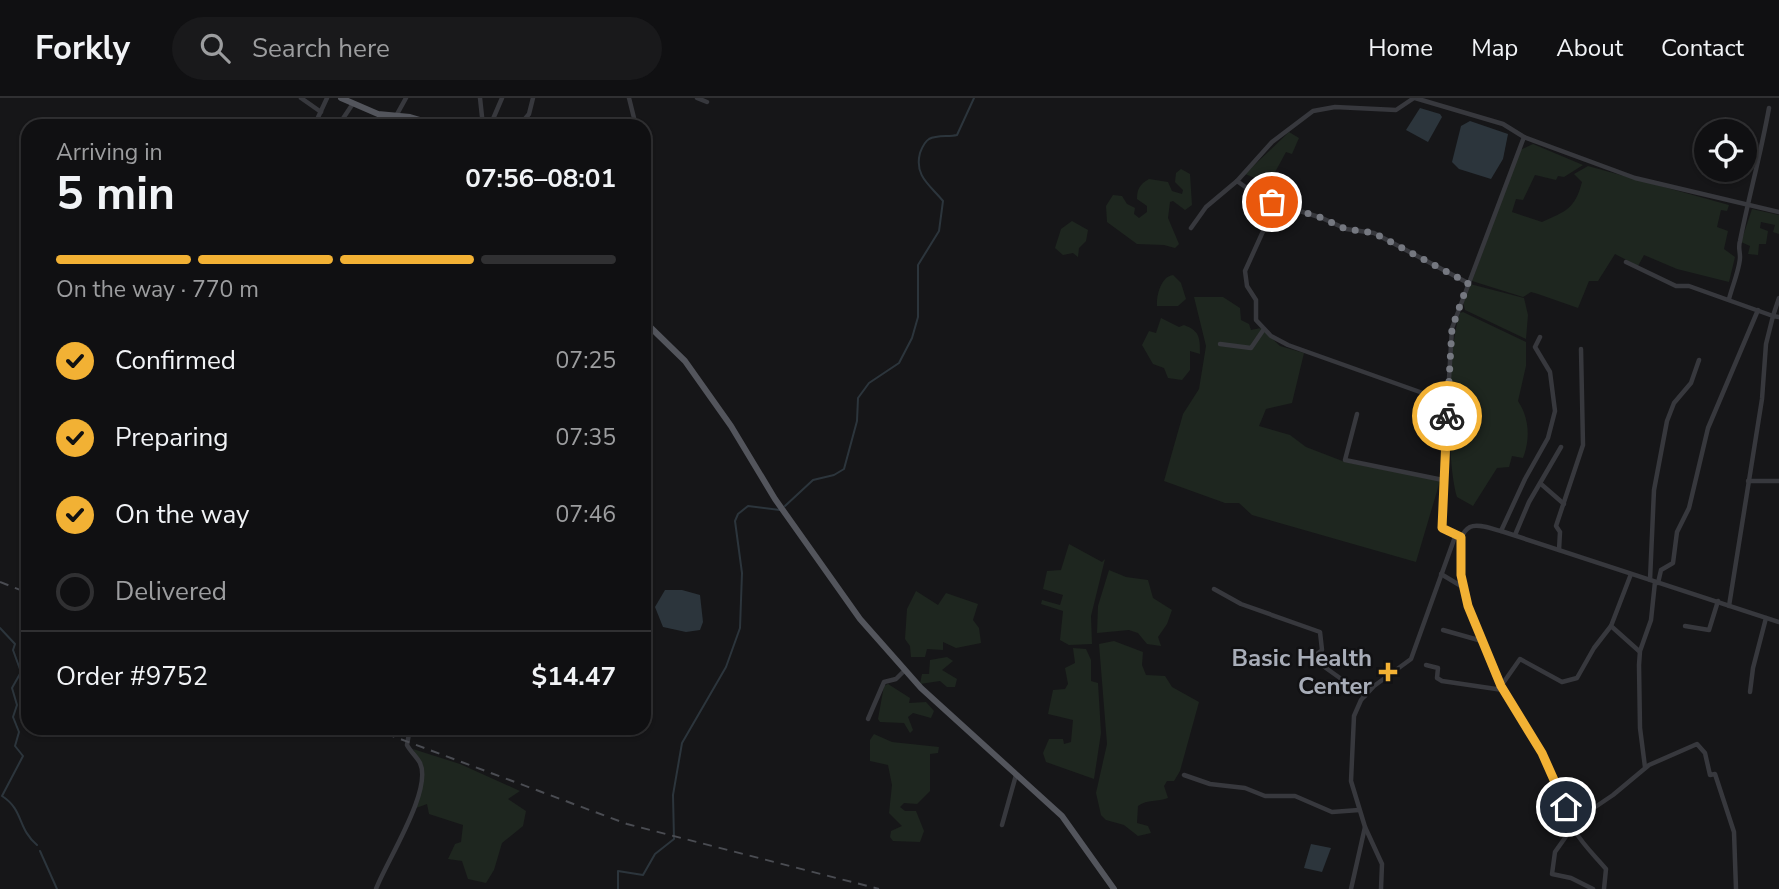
<!DOCTYPE html>
<meta charset="utf-8">
<style>
:root{--surface:#101012;--page:#19191b;--text:#f1f3f6;--muted:#9c9d9f;--line:#303032;--accent:#f2b134}
body{margin:0;font-family:"Nunito Sans",sans-serif;background:var(--page);color:var(--text);height:100vh;display:flex;flex-direction:column;font-size:26px;white-space:nowrap}
*{box-sizing:border-box;margin:0}
p{font-size:23px;color:var(--muted)}
.icon{flex:none;width:38px;height:38px;fill:none;stroke:currentColor;stroke-width:2;stroke-linecap:round;stroke-linejoin:round}
.map{position:relative;flex:1;overflow:hidden}
.details{position:absolute;left:21px;top:21px;width:630px;height:616px;display:flex;flex-direction:column;background:var(--surface);border-radius:21px;box-shadow:0 2px 5px #0004,0 0 0 2px var(--line)}
.details>*{flex:none}
.controls{position:absolute;left:1694px;top:21px;display:grid;gap:14px}
.controls a{display:grid;place-items:center;width:63px;height:63px;border-radius:50%;background:var(--surface);box-shadow:0 2px 5px #0004,0 0 0 2px var(--line);font-size:35px}
.pin{position:absolute;display:grid;place-items:center;width:60px;height:60px;color:#fff;margin:-30px;border:4px solid #fff;border-radius:50%;box-shadow:0 2px 7px #0007}
.courier{position:absolute;display:grid;place-items:center;width:70px;height:70px;margin:-35px;border:5px solid #f2b134;border-radius:50%;background:#fff;color:#222;box-shadow:0 2px 9px #0007}
.headline em{font-style:normal;font-weight:700}
.headline div{display:flex;flex-direction:column-reverse}
.headline{display:flex;align-items:center;justify-content:space-between;height:119px;padding:0 35px}
h1{font-size:46px;font-weight:700;line-height:52px}
.bar{display:grid;grid-template-columns:repeat(4,1fr);gap:10px 7px;align-content:center;height:84px;padding:0 35px}
.bar i{height:9px;border-radius:5px;background:var(--line)}
.bar .selected{background:var(--accent)}
.bar p{grid-column:span 4}
.line{display:flex;align-items:center;gap:18px;padding:0 35px;border-top:2px solid var(--line)}
.line div{flex:1}
ol{padding:0 35px;list-style:none}
li{display:flex;align-items:center;gap:21px;height:77px}
li p{margin-inline-start:auto}
li .icon{padding:7px;border-radius:50%;background:var(--accent);color:#111;stroke-width:4}
li:last-child{color:var(--muted)}
li i{width:38px;height:38px;border:4px solid var(--line);border-radius:50%}
header{display:flex;align-items:center;gap:42px;box-sizing:border-box;height:98px;padding:0 35px;background:var(--surface);border-bottom:2px solid var(--line)}
header strong{font-size:33px}
nav{display:flex;gap:38px;margin-inline-start:auto;font-size:24px}
.search{width:490px;height:63px;background:var(--page);display:flex;align-items:center;gap:18px;box-sizing:border-box;padding:0 24px;border-radius:38px;color:var(--muted);font-size:26px}
.map>svg:first-child{display:block}
.green{fill:#1e261f}
.water{fill:#2c353c}
.lines{fill:none;stroke-linecap:round;stroke-linejoin:round}
.stream{stroke:#2c353c;stroke-width:2}
.minor{stroke:#37383d;stroke-width:4.5}
.major{stroke:#53555c;stroke-width:6}
.rail{stroke:#4a4c52;stroke-width:2;stroke-dasharray:9 7;stroke-linecap:butt}
.done{stroke:#757880;stroke-width:7;stroke-dasharray:0 12.6}
.route{stroke:#f2b134;stroke-width:9}
.poi-dot{fill:#f2b134;stroke:#111113;stroke-width:2.5}
.labels{text-anchor:middle;stroke-width:5;stroke-linejoin:round;paint-order:stroke}
.poi-label{font-size:24px;font-weight:bold;fill:#a8adb8;stroke:#111113;text-anchor:end}
</style>
<header>
<strong>Forkly</strong>
<div class="search"><svg class="icon" aria-label="search" viewBox="0 0 24 24"><circle cx="10" cy="10" r="6"/><path d="M15 15l6 6"/></svg>Search here</div>
<nav><a>Home</a><a>Map</a><a>About</a><a>Contact</a></nav>
</header>
<div class="map">
<svg width="1779" height="791" viewBox="0 0 1779 791">
<rect width="100%" height="100%" fill="#161618"/>
<!-- green -->
<g class="green">
<polygon points="1289,34 1299,40 1292,56 1286,54 1273,78 1267,76 1263,83 1245,76"/>
<path d="M1533,46L1583,67L1564,79L1558,78L1556,82L1535,77L1523,102L1516,101L1512,114L1542,124C1566,113 1575,111 1582,84L1574,76L1588,68L1729,107L1727,113L1721,112L1717,129L1728,133L1724,151L1735,159L1729,184L1677,171L1644,157L1638,168L1615,156L1598,183H1589L1578,210L1538,196L1531,194L1523,199L1472,183L1520,52Z"/>
<path d="M1181,71L1190,76L1192,107L1185,112L1173,103L1170,104L1168,120L1179,146L1175,150L1164,147L1137,146L1107,124L1106,108L1113,97L1122,98L1127,106L1135,110L1134,116L1139,120L1147,114V108L1137,101C1137,91 1140,86 1149,81L1168,84L1172,93L1182,96L1183,92L1175,84L1176,75Z"/>
<polygon points="1752,111 1779,117 1779,136 1773,134 1775,127 1761,124 1760,130 1768,133 1766,146 1759,146 1758,157 1748,156 1750,148 1741,144"/>
<polygon points="1072,123 1088,132 1086,143 1079,150 1078,159 1073,155 1063,157 1055,150 1061,131"/>
<path d="M1173,177L1181,185L1186,201L1178,208H1157C1156,196 1162,178 1173,177Z"/>
<polygon points="1470,186 1524,200 1528,217 1526,241 1465,212 1463,204"/>
<polygon points="1194,199 1223,199 1240,210 1241,222 1249,226 1251,232 1261,230 1280,248 1304,255 1292,305 1266,311 1259,328 1290,337 1306,349 1345,364 1440,383 1416,464 1252,417 1239,405 1225,405 1164,383 1183,316 1199,291 1206,248"/>
<path d="M1463,214L1526,244V268L1518,303C1530,321 1530,342 1523,360L1512,358L1509,369L1497,370L1473,408L1457,399C1446,363 1447,252 1460,215Z"/>
<path d="M1161,220L1179,229L1184,227C1200,233 1200,240 1200,256L1190,253V272L1182,282L1168,280L1164,270L1153,266L1142,247L1149,233L1156,235Z"/>
<polygon points="1069,446 1102,464 1105,461 1091,518 1092,546 1069,547 1060,542 1063,513 1041,506 1042,502 1060,507 1063,497 1043,491 1047,473 1061,472"/>
<polygon points="1109,472 1126,479 1148,482 1153,500 1172,512 1167,526 1158,539 1161,548 1147,546 1138,535 1129,532 1097,535 1098,508"/>
<polygon points="916,493 938,507 946,495 978,506 973,522 979,530 981,545 956,550 943,544 943,552 927,551 925,559 911,559 910,548 905,541 907,511"/>
<path d="M1114,543L1143,554L1142,567L1146,577L1165,578L1172,589L1199,604L1180,673L1174,683H1167L1164,688L1168,700C1157,704 1148,701 1138,708L1137,725L1148,728L1151,735L1138,738L1124,727L1106,722L1101,717L1096,695L1107,646L1099,546Z"/>
<polygon points="1073,550 1086,551 1091,562 1091,583 1098,585 1101,635 1094,681 1046,664 1043,655 1049,641 1063,641 1064,646 1071,644 1073,622 1048,616 1053,592 1065,591 1068,586 1065,570 1075,565"/>
<polygon points="947,559 953,563 942,572 957,581 955,589 947,589 940,583 920,586 922,576 929,576 930,562"/>
<polygon points="888,586 910,600 909,605 926,604 934,613 931,620 913,615 908,619 913,632 910,635 904,625 880,624 878,621 884,588"/>
<polygon points="874,636 892,644 939,649 938,655 930,656 930,693 917,706 904,705 900,709 905,713 916,713 924,733 920,744 893,743 890,739 891,733 902,728 889,715 892,687 888,667 870,663 870,642"/>
<polygon points="413,651 460,666 520,693 508,701 526,713 523,728 502,745 494,772 486,785 468,781 462,763 448,761 455,746 461,744 463,727 429,716 427,706 416,710 423,670"/>
</g>
<!-- water -->
<g class="water">
<polygon points="1420,10 1440,16 1442,19 1428,44 1406,32"/>
<polygon points="1470,23 1508,36 1503,61 1491,81 1459,71 1452,64 1461,28"/>
<polygon points="665,492 682,492 700,497 703,524 700,532 686,534 663,529 655,509"/>
<polygon points="1311,746 1331,750 1322,774 1304,770"/>
</g>
<g class="lines">
<!-- stream -->
<g class="stream">
<path d="M785,408L813,382L834,377L844,371L857,323L858,300L869,285L899,265L912,240L918,219V167L939,133L943,103C930,87 914,78 920,55C922,50 924,44 929,41C937,37 949,39 957,37L974,0"/>
<path d="M0,530L15,546L13,552L21,574L12,590L17,607L13,619L19,634L15,648L23,658L2,698C24,712 17,730 37,747"/>
<polyline points="40,753 57,791"/>
<polyline points="618,791 618,773 643,777 655,756 674,741 673,697 682,645 726,569 740,530 742,475 735,423 738,416 748,408 780,412"/>
</g>
<!-- minor -->
<g class="minor">
<polyline points="301,0 321,14"/>
<polyline points="480,0 483,28"/>
<polyline points="629,0 636,28"/>
<polyline points="697,0 707,4"/>
<polyline points="1415,0 1503,26 1524,39"/>
<polyline points="396,18 406,0"/>
<polyline points="314,28 327,0"/>
<polyline points="338,28 352,7"/>
<polyline points="388,28 392,18"/>
<polyline points="490,28 502,0"/>
<polyline points="519,28 529,16 533,0"/>
<polyline points="1237,83 1272,44 1313,13 1335,9 1396,12 1414,0"/>
<polyline points="1272,104 1265,129 1245,173 1247,188 1256,202 1256,222 1271,238 1288,247 1448,304"/>
<polyline points="1191,130 1206,109 1237,83 1262,101 1322,120 1346,131 1374,135 1468,185"/>
<polyline points="1626,164 1676,188 1689,188 1773,218 1779,200"/>
<path d="M1729,201C1732,189 1740,170 1740,159C1740,153 1738,149 1740,143C1749,98 1761,55 1769,10"/>
<polyline points="1220,246 1251,250 1264,231"/>
<polyline points="1357,316 1345,362 1443,382 1442,430 1456,435"/>
<polyline points="1443,382 1452,230 1524,39 1635,80 1779,114"/>
<polyline points="1748,383 1779,383"/>
<polyline points="1541,386 1564,406"/>
<polyline points="1501,433 1525,381 1548,340 1555,313 1550,274 1535,249 1540,239"/>
<polyline points="1515,437 1529,404 1561,349"/>
<polyline points="1559,452 1560,434 1556,428 1583,347 1581,251"/>
<polyline points="1441,476 1461,488"/>
<polyline points="1631,476 1611,528 1639,553"/>
<polyline points="1650,482 1654,392 1667,323 1674,305 1691,285 1699,262"/>
<polyline points="1658,485 1661,472 1673,465 1677,434 1689,410 1708,330 1758,212"/>
<polyline points="1214,491 1241,506 1320,534 1322,552 1312,560 1365,598"/>
<polyline points="1729,508 1762,301 1766,246 1773,218 1779,219"/>
<polyline points="1685,528 1709,532 1718,503"/>
<polyline points="1443,532 1482,543"/>
<polyline points="1426,567 1438,570 1437,580 1442,583 1503,592"/>
<polyline points="1501,588 1520,561 1562,584 1577,580 1594,550 1611,528"/>
<polyline points="1750,594 1753,570 1766,520"/>
<polyline points="868,621 884,584 896,581 905,572"/>
<polyline points="1645,669 1640,630 1639,567 1640,553 1651,522 1655,484"/>
<polyline points="1184,677 1210,686 1245,690 1265,698 1295,698 1332,714 1359,712"/>
<polyline points="1002,727 1016,677"/>
<path d="M376,791C386,764 433,692 420,665C417,659 410,653 407,647L410,630"/>
<polyline points="1351,791 1365,729"/>
<polyline points="1381,791 1382,766 1365,729 1351,683 1354,618 1361,602 1374,588 1411,561 1456,436 1461,439"/>
<polyline points="1593,791 1571,780 1552,776 1555,754 1579,720 1613,697 1649,667 1697,646 1705,655 1710,677 1715,676 1734,734 1736,791"/>
<path d="M1604,791L1606,771C1596,759 1583,747 1575,733C1561,709 1556,679 1542,654C1508,596 1461,528 1461,458C1461,448 1459,435 1470,429C1478,425 1492,431 1501,433L1779,524"/>
</g>
<!-- major -->
<g class="major">
<polyline points="341,0 378,16 410,19 440,28"/>
<polyline points="644,223 685,263 731,328 775,401 860,521 921,590 1062,718 1114,791"/>
</g>
<!-- rail -->
<g class="rail">
<polyline points="0,484 28,495"/>
<polyline points="371,630 627,726 879,791"/>
</g>
</g>
<g class="lines">
<!-- done -->
<polyline class="done" points="1272,104 1322,120 1346,131 1374,135 1468,185 1452,230 1447,318"/>
<!-- route -->
<polyline class="route" points="1447,318 1442,430 1461,439 1461,477 1468,508 1501,588 1542,655 1566,709"/>
</g>
<!-- markers -->
<path class="poi-dot" d="M1384.5 563.5h7v7h7v7h-7v7h-7v-7h-7v-7h7z"/>
<g class="labels">
<!-- poi labels -->
<g class="poi-label">
<text x="1372" y="568">Basic Health<tspan x="1372" dy="28">Center</tspan></text>
</g>
</g>
</svg>
<div class="controls">
<a><svg class="icon" aria-label="locate" viewBox="0 0 24 24"><circle cx="12" cy="12" r="6"/><path d="M12 2v4M12 18v4M2 12h4M18 12h4"/></svg></a>
</div>
<div class="pin" style="left:1272px;top:104px;background:#ea580c"><svg class="icon" aria-label="bag" viewBox="0 0 24 24"><path d="M5 8h14l-1 12H6zM9 8a3 3 0 0 1 6 0"/></svg></div>
<div class="pin" style="left:1566px;top:709px;background:#1f2937"><svg class="icon" aria-label="home" viewBox="0 0 24 24"><path d="M3 11l9-7 9 7M6 9v11h12V9"/></svg></div>
<div class="courier" style="left:1447px;top:318px"><svg class="icon" aria-label="bike" viewBox="0 0 24 24"><circle cx="6" cy="16" r="4"/><circle cx="18" cy="16" r="4"/><path d="M6 16l4-8h5l3 8M10 8l3 8H6M13 5h3"/></svg></div>
<section class="details">
<div class="headline"><div><h1>5 min</h1><p>Arriving in</p></div><em>07:56–08:01</em></div>
<div class="bar"><i class="selected"></i><i class="selected"></i><i class="selected"></i><i></i><p>On the way · 770 m</p></div>
<ol>
<li><svg class="icon" aria-label="check" viewBox="0 0 24 24"><path d="M5 12l5 5 9-10"/></svg>Confirmed<p>07:25</p></li>
<li><svg class="icon" aria-label="check" viewBox="0 0 24 24"><path d="M5 12l5 5 9-10"/></svg>Preparing<p>07:35</p></li>
<li><svg class="icon" aria-label="check" viewBox="0 0 24 24"><path d="M5 12l5 5 9-10"/></svg>On the way<p>07:46</p></li>
<li><i></i>Delivered</li>
</ol>
<div class="line" style="height:91px"><div>Order #9752</div><b>$14.47</b></div>
</section>
</div>
